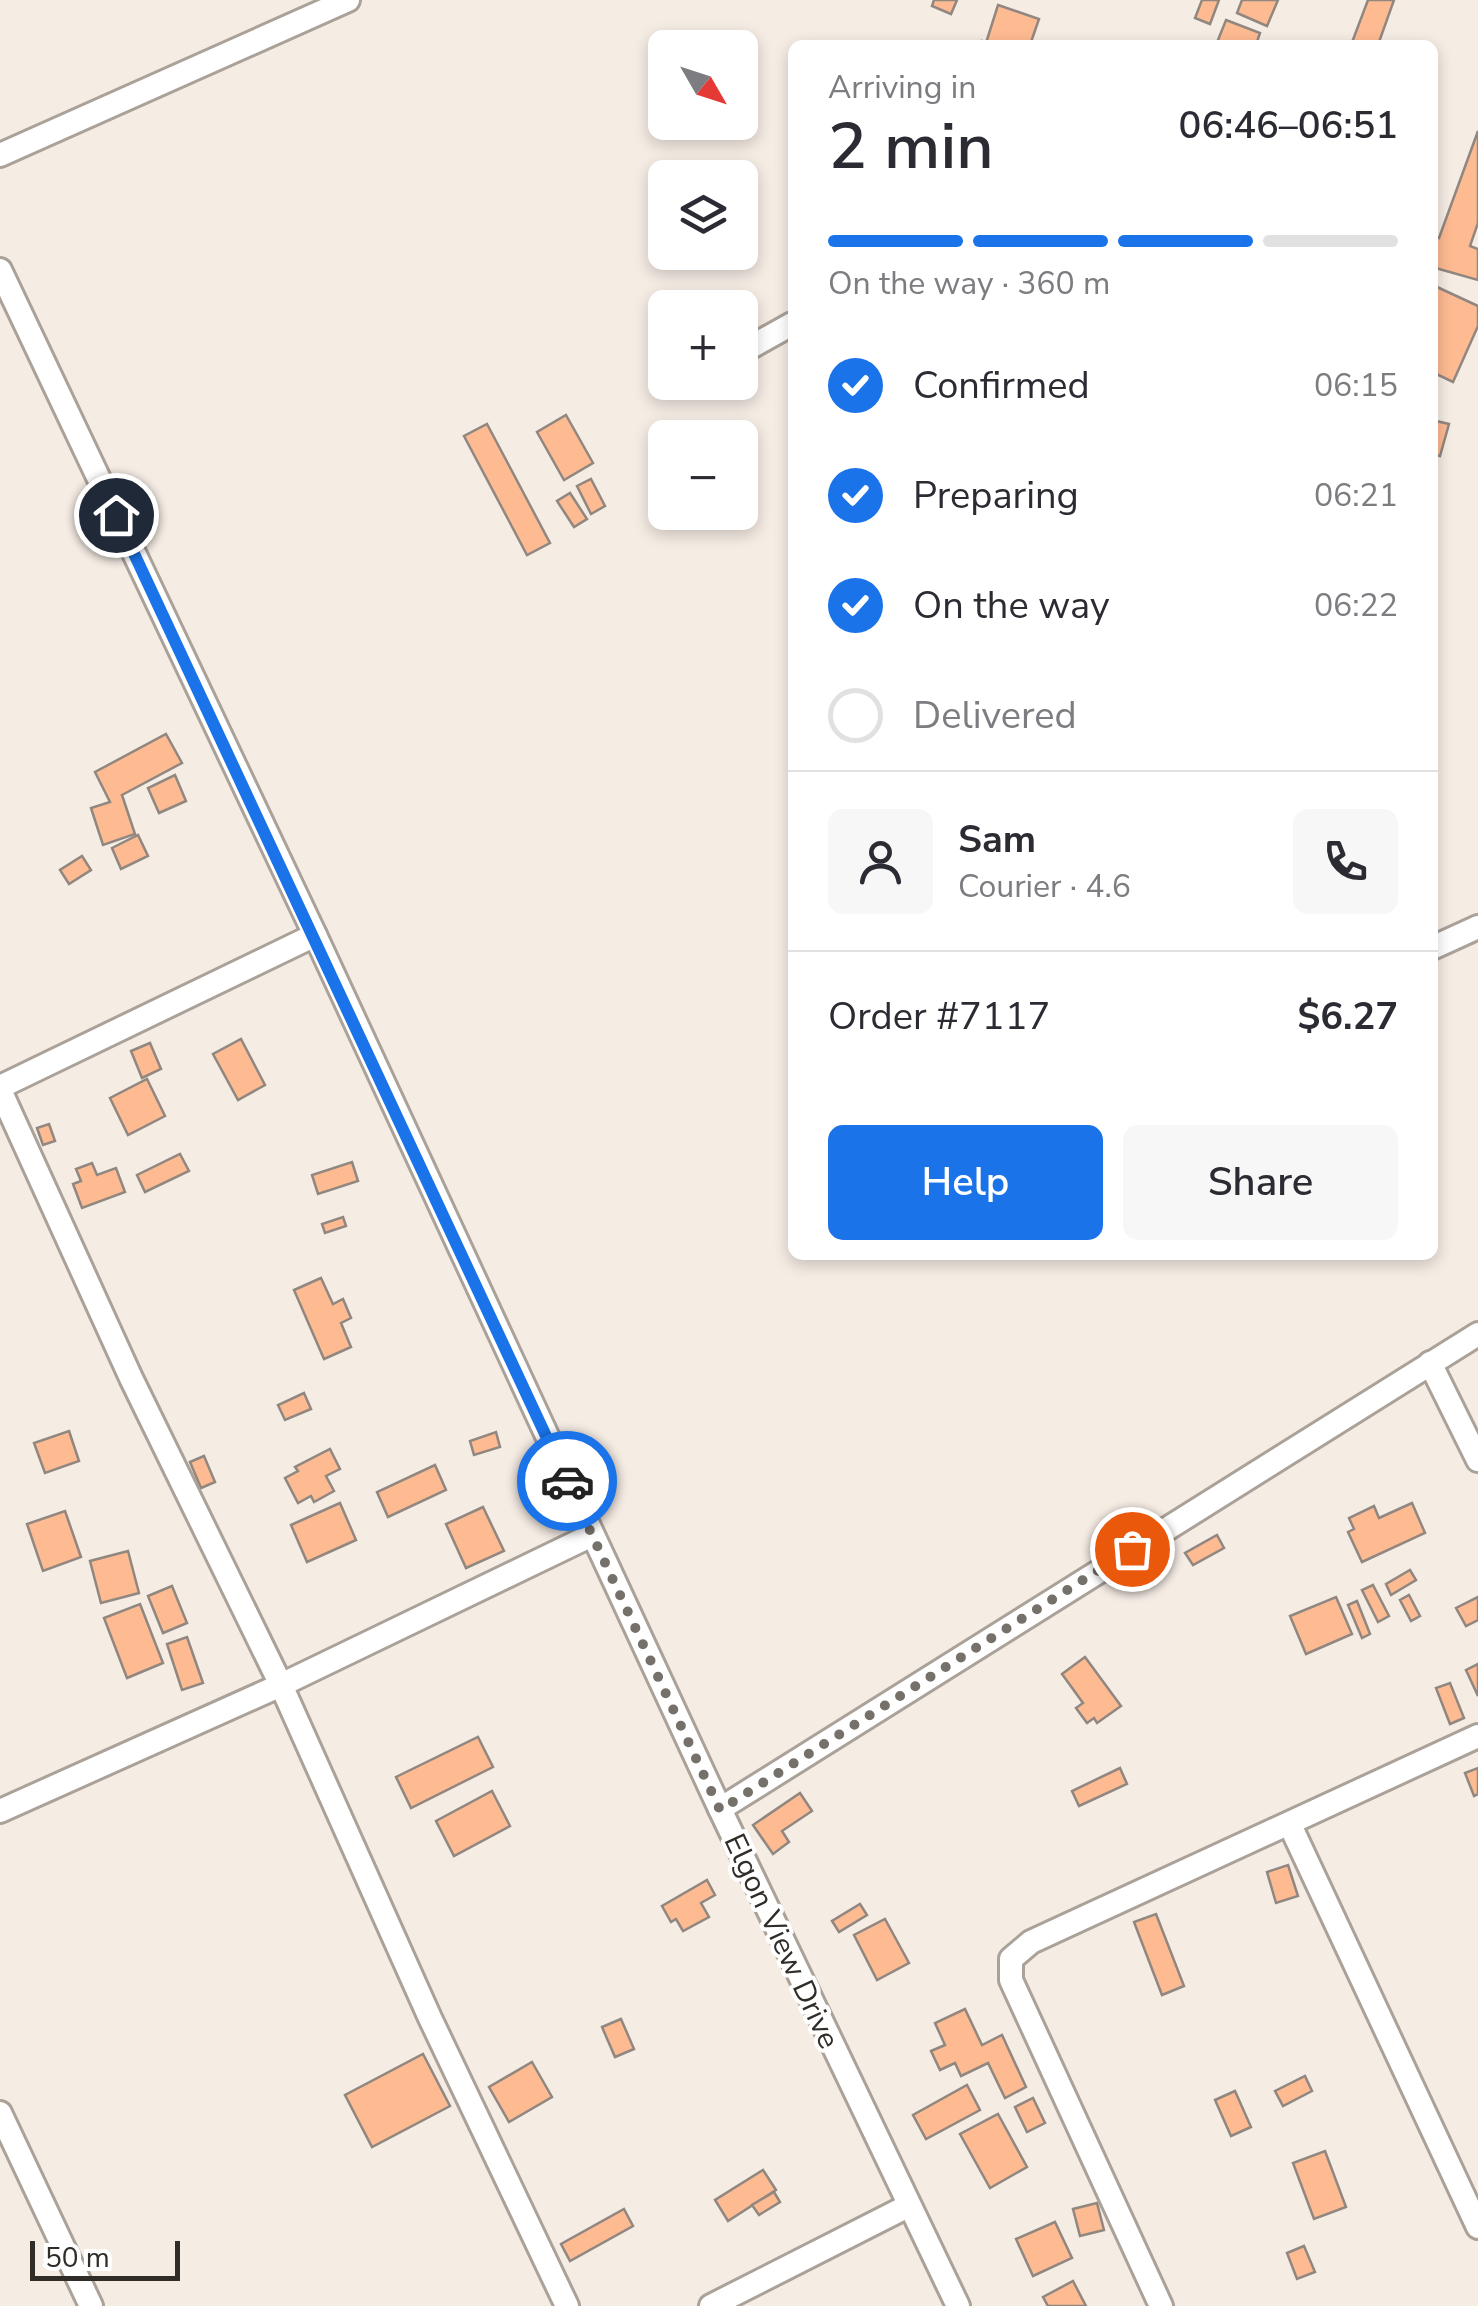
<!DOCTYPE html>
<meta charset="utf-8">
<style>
:root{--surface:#fff;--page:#f7f7f7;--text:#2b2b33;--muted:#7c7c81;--line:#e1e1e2;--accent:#1a73e8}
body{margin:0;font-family:"Nunito Sans",sans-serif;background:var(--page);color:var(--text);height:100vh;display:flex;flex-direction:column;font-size:38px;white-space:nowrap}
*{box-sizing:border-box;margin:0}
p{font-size:32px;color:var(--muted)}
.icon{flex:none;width:55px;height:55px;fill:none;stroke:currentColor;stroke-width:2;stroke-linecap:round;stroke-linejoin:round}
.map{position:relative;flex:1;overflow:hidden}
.sheet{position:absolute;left:788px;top:40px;width:650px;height:1220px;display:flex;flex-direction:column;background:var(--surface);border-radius:15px;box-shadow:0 5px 15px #0003}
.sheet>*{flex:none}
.needle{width:65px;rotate:129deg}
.tools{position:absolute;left:648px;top:30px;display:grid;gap:20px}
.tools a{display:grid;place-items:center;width:110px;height:110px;border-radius:15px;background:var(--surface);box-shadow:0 5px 15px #0003;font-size:50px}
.scale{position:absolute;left:30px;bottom:25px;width:150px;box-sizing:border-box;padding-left:10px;border:5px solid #302d29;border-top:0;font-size:28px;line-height:35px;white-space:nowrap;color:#302d29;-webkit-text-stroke:8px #fff;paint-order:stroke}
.pin{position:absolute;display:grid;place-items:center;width:85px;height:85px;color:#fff;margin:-42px;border:5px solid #fff;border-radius:50%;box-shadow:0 2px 10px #0007}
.courier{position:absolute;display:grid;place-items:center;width:100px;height:100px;margin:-50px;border:8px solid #1a73e8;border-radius:50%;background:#fff;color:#222;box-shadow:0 2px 12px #0007}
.headline em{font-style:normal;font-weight:600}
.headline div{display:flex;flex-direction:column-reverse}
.headline{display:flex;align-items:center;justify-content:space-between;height:170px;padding:0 40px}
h1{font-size:65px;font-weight:600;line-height:75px}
.bar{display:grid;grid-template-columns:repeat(4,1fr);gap:15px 10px;align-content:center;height:120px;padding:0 40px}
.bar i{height:12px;border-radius:8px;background:var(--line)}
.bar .on{background:var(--accent)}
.bar p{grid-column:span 4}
.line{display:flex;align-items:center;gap:25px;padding:0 40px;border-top:2px solid var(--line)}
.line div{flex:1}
.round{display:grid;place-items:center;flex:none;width:105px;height:105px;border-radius:15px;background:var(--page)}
ol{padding:0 40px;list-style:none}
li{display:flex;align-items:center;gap:30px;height:110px}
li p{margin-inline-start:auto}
li .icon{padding:10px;border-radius:50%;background:var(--accent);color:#fff;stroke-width:4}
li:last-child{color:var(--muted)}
li i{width:55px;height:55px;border:5px solid var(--line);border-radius:50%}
.action{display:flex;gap:20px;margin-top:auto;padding:20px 40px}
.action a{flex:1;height:115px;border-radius:15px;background:var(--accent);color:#fff;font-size:40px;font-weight:600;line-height:115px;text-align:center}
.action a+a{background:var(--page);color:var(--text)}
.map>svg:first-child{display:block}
.building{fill:#feba91;stroke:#918781;stroke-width:2.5}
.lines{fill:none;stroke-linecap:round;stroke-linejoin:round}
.minor-casing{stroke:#aaa199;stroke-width:28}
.minor{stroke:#fff;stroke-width:22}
.done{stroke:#75706a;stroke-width:10;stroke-dasharray:0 18}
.route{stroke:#1a73e8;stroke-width:12}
.labels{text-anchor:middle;stroke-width:8;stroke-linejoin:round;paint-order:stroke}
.street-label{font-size:30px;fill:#302d29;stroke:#fff}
</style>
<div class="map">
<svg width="1478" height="2306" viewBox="0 0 1478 2306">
<rect width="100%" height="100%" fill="#f5ece4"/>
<!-- building -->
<g class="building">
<polygon points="934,0 957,0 951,14 932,6"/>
<polygon points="1202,0 1219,0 1210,24 1195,18"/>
<polygon points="1242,0 1278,0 1267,26 1237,13"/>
<polygon points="1368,0 1394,0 1378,45 1351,45"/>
<polygon points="998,5 1039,19 1030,45 981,45 982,41 986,43"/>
<polygon points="1226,20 1260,33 1256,45 1216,45"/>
<polygon points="1478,131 1478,223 1470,246 1478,249 1478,280 1432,267 1432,245 1435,237 1439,238"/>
<polygon points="1437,287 1478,306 1478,326 1453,382 1432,372 1432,297"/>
<polygon points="566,415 593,463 564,480 537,432"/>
<polygon points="1432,420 1449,424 1440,456 1432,454"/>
<polygon points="487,424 550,543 527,555 464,436"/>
<polygon points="591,479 605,506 591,514 577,486"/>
<polygon points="570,493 587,519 574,527 557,501"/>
<polygon points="166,734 182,763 122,795 135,834 103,845 91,808 110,802 95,772"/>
<polygon points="175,775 186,801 159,813 148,788"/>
<polygon points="138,835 148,856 121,869 112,848"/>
<polygon points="82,856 91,870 69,884 60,870"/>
<polygon points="241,1039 265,1085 238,1100 213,1054"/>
<polygon points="150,1043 161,1069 142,1078 131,1051"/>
<polygon points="147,1079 165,1116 128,1135 110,1098"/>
<polygon points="49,1124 55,1141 43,1145 37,1128"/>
<polygon points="180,1154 189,1171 145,1192 137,1175"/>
<polygon points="352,1162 358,1181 318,1194 312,1175"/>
<polygon points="92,1163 97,1175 116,1168 125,1192 82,1208 73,1184 81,1181 76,1169"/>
<polygon points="343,1217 346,1226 325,1233 322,1224"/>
<polygon points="321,1278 333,1304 343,1299 351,1318 341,1323 351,1347 324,1359 294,1290"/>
<polygon points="304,1393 311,1409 285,1420 278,1405"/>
<polygon points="69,1431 79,1461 45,1473 34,1443"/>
<polygon points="496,1432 500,1447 474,1455 470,1441"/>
<polygon points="330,1449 340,1469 326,1476 334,1491 314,1502 311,1496 298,1503 285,1478 298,1471 295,1467"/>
<polygon points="204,1456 215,1482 201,1488 190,1462"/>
<polygon points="435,1465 446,1490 388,1517 377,1492"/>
<polygon points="340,1503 356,1540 307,1562 291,1525"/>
<polygon points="1412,1503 1425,1533 1362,1562 1348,1532 1354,1529 1349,1518 1374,1506 1379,1518"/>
<polygon points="483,1507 504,1551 466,1568 446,1524"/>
<polygon points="65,1511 81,1557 43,1571 27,1524"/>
<polygon points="1217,1535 1224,1548 1193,1565 1185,1553"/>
<polygon points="128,1551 139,1593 101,1603 90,1561"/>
<polygon points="1410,1570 1416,1580 1391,1595 1386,1584"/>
<polygon points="1373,1585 1389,1616 1378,1622 1362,1590"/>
<polygon points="172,1586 187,1623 163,1633 148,1596"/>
<polygon points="1409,1595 1420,1616 1411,1621 1400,1600"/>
<polygon points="1336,1597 1352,1634 1306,1654 1290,1616"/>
<polygon points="1478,1597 1478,1620 1466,1626 1456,1608"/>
<polygon points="1357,1601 1370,1634 1362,1638 1348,1605"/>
<polygon points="140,1604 163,1663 127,1678 104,1618"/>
<polygon points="187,1637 203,1683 182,1690 167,1644"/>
<polygon points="1085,1657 1121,1706 1097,1723 1094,1718 1087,1723 1076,1708 1083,1703 1062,1674"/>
<polygon points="1478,1664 1478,1696 1466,1670"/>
<polygon points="1450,1683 1464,1718 1450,1724 1436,1688"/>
<polygon points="478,1737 493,1767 411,1808 396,1777"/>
<polygon points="1120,1768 1127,1784 1079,1806 1072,1791"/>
<polygon points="1478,1768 1478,1794 1474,1796 1465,1773"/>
<polygon points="492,1791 510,1826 454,1856 436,1821"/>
<polygon points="800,1793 812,1811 782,1831 789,1842 773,1854 753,1825"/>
<polygon points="1288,1865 1298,1896 1276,1903 1267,1872"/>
<polygon points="707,1880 715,1895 701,1903 709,1917 683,1931 676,1919 671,1922 662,1906"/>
<polygon points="860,1904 867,1915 839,1932 832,1921"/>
<polygon points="1156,1914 1184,1986 1162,1995 1134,1922"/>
<polygon points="885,1919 909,1963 877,1980 854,1935"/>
<polygon points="965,2009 982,2045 1002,2035 1026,2087 1005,2098 988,2063 961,2076 955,2063 940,2070 931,2051 945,2045 935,2023"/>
<polygon points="621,2019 634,2049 615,2057 602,2027"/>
<polygon points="423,2054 450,2106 372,2147 345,2095"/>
<polygon points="532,2062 552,2097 509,2122 489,2087"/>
<polygon points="1305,2076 1312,2091 1283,2106 1275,2091"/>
<polygon points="967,2085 980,2110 926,2139 913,2115"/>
<polygon points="1235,2091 1251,2127 1231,2136 1215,2100"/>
<polygon points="1033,2098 1045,2123 1027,2132 1015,2107"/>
<polygon points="998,2114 1027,2167 990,2188 960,2134"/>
<polygon points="1325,2151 1346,2207 1314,2219 1293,2163"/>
<polygon points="763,2170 776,2190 728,2221 715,2200"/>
<polygon points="774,2192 780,2202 759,2215 752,2205"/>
<polygon points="1097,2203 1104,2230 1080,2236 1073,2209"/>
<polygon points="624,2209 633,2226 570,2261 561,2244"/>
<polygon points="1055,2222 1072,2258 1033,2276 1016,2239"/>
<polygon points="1304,2246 1315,2272 1297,2279 1287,2253"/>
<polygon points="1073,2281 1086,2306 1048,2306 1043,2297"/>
</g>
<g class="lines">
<!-- minor casing -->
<g class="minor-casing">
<g id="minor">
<polyline points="0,155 348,0"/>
<polyline points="0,270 315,935 720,1809 958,2306"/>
<polyline points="740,353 792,324"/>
<polyline points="1432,948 1478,927"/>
<polyline points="0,1087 315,935"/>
<polyline points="0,1090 131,1378 281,1685 430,2018 567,2306"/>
<polyline points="1430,1363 1478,1460"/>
<polyline points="720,1809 1478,1334"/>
<polyline points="0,1811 281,1685 592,1535"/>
<polyline points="1290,1825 1478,2227"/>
<polyline points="0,2113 91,2306"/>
<polyline points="711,2306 908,2206"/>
<polyline points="1161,2306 1011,1980 1011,1959 1031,1942 1478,1736"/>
</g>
</g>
<!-- minor -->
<use href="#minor" class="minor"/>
</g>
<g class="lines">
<!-- done -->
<polyline class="done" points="567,1481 720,1810 1132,1549"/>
<!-- route -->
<polyline class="route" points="116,515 567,1481"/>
</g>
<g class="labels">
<!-- street labels -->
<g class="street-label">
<text transform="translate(782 1941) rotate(65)" y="10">Elgon View Drive</text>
</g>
</g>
</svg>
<div class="tools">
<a><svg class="needle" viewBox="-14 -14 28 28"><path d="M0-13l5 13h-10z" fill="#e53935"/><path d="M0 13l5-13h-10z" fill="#7c7c81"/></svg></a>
<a><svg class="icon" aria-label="layers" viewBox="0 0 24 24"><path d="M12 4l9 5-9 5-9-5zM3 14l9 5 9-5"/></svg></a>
<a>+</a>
<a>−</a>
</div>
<div class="scale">50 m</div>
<div class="pin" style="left:1132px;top:1549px;background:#ea580c"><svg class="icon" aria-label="bag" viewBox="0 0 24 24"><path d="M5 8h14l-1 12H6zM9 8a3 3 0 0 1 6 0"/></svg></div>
<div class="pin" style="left:116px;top:515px;background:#1f2937"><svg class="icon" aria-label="home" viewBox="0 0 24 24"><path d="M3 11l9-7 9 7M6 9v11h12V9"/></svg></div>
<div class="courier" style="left:567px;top:1481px"><svg class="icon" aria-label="car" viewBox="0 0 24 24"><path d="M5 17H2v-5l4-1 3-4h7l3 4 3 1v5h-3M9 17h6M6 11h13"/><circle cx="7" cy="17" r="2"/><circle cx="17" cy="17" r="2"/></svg></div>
<section class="sheet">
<div class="headline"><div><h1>2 min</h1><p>Arriving in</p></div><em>06:46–06:51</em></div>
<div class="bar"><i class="on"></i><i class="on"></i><i class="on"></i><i></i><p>On the way · 360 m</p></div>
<ol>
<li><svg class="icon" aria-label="check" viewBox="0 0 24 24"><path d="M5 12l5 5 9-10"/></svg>Confirmed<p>06:15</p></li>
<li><svg class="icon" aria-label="check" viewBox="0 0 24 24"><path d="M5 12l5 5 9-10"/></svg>Preparing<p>06:21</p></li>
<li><svg class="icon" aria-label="check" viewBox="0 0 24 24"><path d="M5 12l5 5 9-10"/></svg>On the way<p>06:22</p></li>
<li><i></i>Delivered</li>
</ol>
<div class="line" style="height:180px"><a class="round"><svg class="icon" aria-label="person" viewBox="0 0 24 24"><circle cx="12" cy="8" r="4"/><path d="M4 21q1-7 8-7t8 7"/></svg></a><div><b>Sam</b><p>Courier · 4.6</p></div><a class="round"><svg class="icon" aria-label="phone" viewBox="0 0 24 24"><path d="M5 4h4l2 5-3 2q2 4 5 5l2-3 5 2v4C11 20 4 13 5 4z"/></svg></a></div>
<div class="line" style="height:130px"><div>Order #7117</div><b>$6.27</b></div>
<div class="action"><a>Help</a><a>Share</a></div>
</section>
</div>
